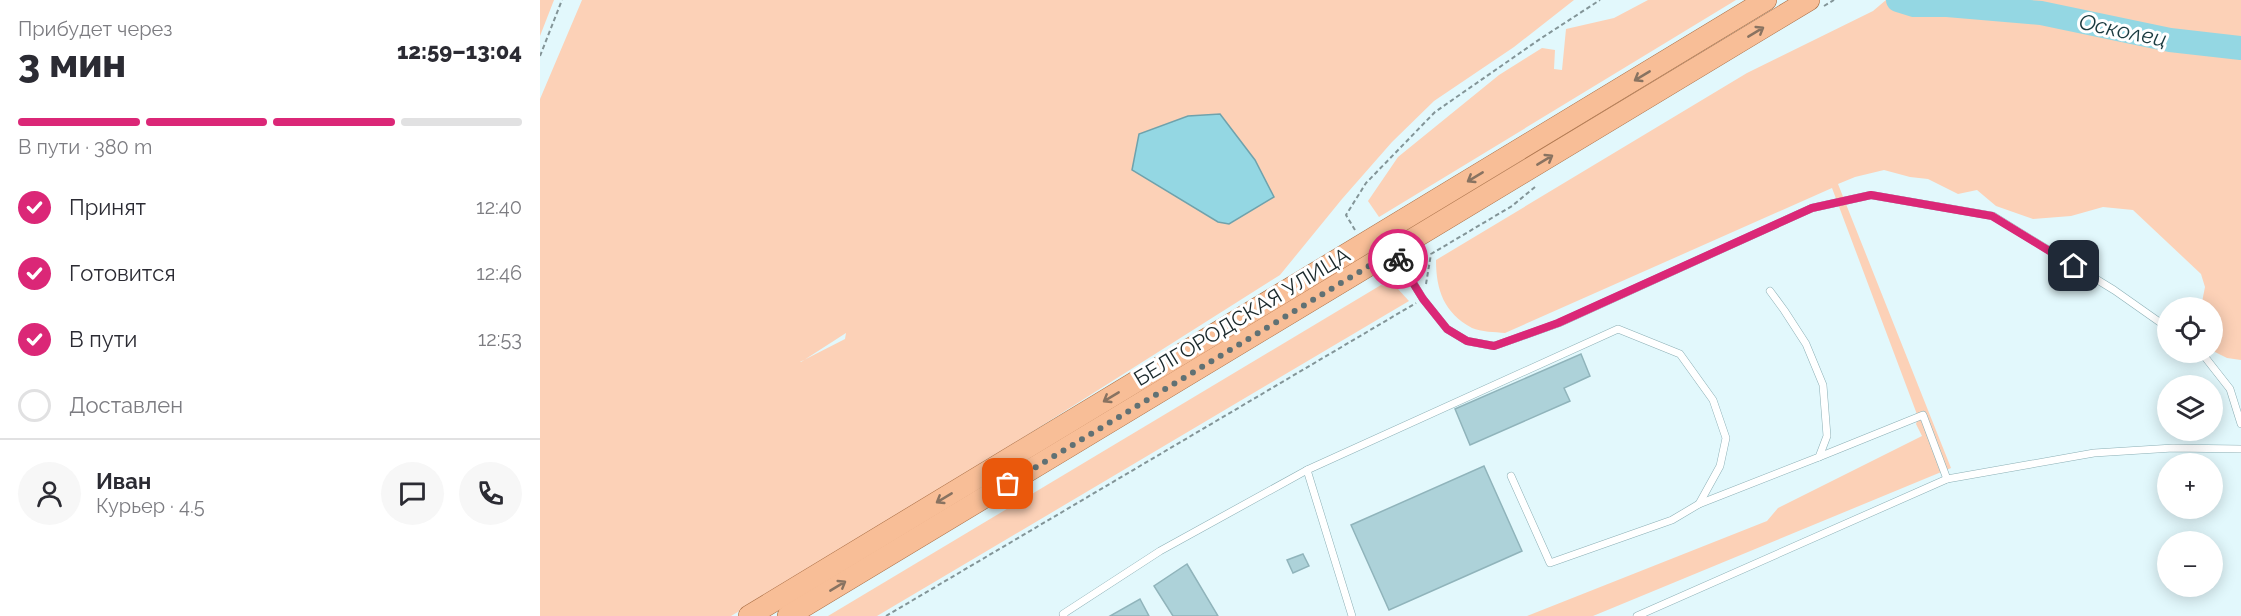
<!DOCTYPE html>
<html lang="ru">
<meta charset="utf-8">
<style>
:root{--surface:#fff;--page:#f7f7f7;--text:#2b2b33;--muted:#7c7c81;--line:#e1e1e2;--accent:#db2777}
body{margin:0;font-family:Raleway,sans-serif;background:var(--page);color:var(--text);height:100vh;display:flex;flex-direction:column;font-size:22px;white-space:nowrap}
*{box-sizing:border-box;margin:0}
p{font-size:20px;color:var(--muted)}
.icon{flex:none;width:33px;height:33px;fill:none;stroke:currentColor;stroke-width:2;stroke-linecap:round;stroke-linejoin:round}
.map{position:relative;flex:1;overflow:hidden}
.side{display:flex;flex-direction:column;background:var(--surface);width:540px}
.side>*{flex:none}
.fabs{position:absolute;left:1617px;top:297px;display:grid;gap:12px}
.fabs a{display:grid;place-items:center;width:66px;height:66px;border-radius:50%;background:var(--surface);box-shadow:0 3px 15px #0003;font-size:30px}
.pin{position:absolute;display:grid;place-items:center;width:51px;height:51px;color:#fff;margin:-26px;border-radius:12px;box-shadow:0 3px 9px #0006}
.courier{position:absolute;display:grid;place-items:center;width:60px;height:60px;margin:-30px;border:4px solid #db2777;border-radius:50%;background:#fff;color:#222;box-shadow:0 2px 8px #0007}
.summary em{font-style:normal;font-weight:800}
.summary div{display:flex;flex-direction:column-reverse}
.summary{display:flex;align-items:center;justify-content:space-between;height:102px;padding:0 18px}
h1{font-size:39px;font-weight:800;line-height:45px}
.bar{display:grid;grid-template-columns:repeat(4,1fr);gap:9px 6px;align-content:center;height:72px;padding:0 18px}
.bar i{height:8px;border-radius:4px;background:var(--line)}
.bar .selected{background:var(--accent)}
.bar p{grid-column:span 4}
.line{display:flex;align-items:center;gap:15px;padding:0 18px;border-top:2px solid var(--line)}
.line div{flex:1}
.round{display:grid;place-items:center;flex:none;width:63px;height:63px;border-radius:32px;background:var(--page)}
ol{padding:0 18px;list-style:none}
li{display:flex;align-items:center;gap:18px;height:66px}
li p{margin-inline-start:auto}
li .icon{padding:6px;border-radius:50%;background:var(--accent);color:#fff;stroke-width:4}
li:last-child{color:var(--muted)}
li i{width:33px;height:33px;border:3px solid var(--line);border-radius:50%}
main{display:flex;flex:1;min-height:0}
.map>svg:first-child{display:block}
.green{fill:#fcd1b7;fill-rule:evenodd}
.water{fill:#94d7e3;stroke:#6fa2ac;stroke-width:1.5}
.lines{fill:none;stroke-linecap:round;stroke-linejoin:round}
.river{stroke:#94d7e3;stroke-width:24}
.building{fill:#add2d9;stroke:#90b4bb;stroke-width:1.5}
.lane-casing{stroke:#8bafb5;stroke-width:8}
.primary-casing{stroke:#a86d44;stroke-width:22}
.path{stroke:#839598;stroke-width:2;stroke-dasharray:4.5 3;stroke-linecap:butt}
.lane{stroke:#fff;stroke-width:7}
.primary{stroke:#f8be97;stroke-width:21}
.oneway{stroke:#897361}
.done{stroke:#607174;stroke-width:6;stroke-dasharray:0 10.8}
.route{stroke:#db2777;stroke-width:8}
.labels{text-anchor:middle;stroke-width:6;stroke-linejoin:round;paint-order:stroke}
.street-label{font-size:21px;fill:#1a282b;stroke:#fff}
.water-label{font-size:22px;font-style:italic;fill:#193a3f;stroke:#fff}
</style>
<main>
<section class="side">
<div class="summary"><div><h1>3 мин</h1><p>Прибудет через</p></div><em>12:59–13:04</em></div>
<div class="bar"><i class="selected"></i><i class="selected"></i><i class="selected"></i><i></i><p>В пути · 380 m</p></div>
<ol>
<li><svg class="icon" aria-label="check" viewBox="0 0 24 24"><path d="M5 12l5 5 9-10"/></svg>Принят<p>12:40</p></li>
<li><svg class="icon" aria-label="check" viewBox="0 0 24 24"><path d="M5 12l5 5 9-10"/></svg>Готовится<p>12:46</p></li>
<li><svg class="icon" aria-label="check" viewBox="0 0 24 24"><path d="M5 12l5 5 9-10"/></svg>В пути<p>12:53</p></li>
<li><i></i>Доставлен</li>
</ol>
<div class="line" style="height:108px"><a class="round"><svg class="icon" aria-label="person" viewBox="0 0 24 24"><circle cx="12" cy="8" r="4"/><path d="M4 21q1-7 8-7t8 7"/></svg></a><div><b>Иван</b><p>Курьер · 4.5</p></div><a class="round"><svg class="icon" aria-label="chat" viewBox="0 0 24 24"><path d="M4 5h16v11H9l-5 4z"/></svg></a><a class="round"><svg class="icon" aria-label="phone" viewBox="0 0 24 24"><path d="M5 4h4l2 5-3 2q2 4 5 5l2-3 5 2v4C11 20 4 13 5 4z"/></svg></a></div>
</section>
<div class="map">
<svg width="1701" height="616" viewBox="0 0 1701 616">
<rect width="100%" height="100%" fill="#e2f8fc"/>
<!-- green -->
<g class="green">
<polygon points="0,0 14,0 0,36"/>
<path d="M42,0H1034L974,47L894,101L852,142L802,199L740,275L337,530L191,616H0V99ZM306,333L305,339L260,362H261Z"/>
<polygon points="1108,0 1196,0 839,217 828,201 858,157 959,75 1002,48 1015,50 1014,69 1022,70 1026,29 1074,18"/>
<path d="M1346,0H1701V360L1687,358L1673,351L1672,308L1661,307L1665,287L1661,274L1593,210L1563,207L1531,216L1493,219L1456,206L1437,190L1418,194L1388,179L1370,177L1344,170L1315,177L1298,184L1411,468L1053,616H987L1227,521L1238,508L1382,436L1376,424L1378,417L1292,188L965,333C955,332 941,332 932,328C904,313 896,290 896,260L1207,73L1333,11Z"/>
<polygon points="841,285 857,288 869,301 337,616 288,616"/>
</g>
<!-- water -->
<polygon class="water" points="680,114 715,160 734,197 689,224 678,222 592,170 599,134 648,116"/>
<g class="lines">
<!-- river -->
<polyline class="river" points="1358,0 1374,5 1407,5 1501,13 1630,40 1701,48"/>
</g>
<!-- building -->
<g class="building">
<polygon points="1041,354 1050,376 1024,388 1030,401 930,445 915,409"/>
<polygon points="944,466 982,551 849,610 811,525"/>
<polygon points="763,554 769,566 753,573 747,560"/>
<polygon points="647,564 678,616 633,616 614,586"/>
<polygon points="600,599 609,616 570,616"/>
</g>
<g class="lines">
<!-- lane casing -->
<g class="lane-casing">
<g id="lane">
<polyline points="855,253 883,299 907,329 927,341 954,346 1019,323 1272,208 1331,195 1453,216 1574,290 1628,328"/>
<polyline points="1661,352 1690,389 1701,424"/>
<polyline points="1279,457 1383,415 1407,479"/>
<polyline points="1159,504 1279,457 1287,436 1283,385 1266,344 1244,310 1230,291"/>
<polyline points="524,616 523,614 620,551 767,470"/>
<polyline points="812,616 767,470 1078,329 1140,354 1173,400 1186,438 1180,466 1159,504 1132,520 1010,563 971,476"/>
<polyline points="1097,616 1407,479 1554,453 1633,448 1701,449"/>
</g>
</g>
<!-- primary casing -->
<g class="primary-casing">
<g id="primary">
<polyline points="209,616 1226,0"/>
<polyline points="248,616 1269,0"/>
</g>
</g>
<!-- path -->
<g class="path">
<polyline points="1284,6 1294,0"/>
<polyline points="0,56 22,0"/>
<polyline points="815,230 806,215 826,183 895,112 1000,39 1060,0"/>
<polyline points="886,284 891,254 972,206 995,187"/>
<polyline points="346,616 876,303"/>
</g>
<!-- lane -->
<use href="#lane" class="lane"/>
<!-- primary -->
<use href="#primary" class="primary"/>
</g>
<!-- one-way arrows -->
<defs><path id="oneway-shaft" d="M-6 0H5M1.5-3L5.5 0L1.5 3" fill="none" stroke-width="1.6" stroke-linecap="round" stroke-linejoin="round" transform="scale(1.5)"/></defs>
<g class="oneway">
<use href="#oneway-shaft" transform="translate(1216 32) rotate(-31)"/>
<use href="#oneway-shaft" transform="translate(1102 76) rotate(149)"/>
<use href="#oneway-shaft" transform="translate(1005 160) rotate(-31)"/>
<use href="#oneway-shaft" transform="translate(935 177) rotate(149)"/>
<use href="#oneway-shaft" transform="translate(571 397) rotate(149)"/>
<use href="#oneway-shaft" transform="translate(404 498) rotate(149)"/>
<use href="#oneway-shaft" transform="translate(298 586) rotate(-31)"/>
</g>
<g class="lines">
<!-- done -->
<polyline class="done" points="468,484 854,251 858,259"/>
<!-- route -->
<polyline class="route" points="858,259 883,299 907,329 927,341 954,346 1018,323 1272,208 1331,195 1452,216 1534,266"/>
</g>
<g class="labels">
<!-- street labels -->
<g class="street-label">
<text transform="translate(702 317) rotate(-31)" y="7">БЕЛГОРОДСКАЯ УЛИЦА</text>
</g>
<!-- water labels -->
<g class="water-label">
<text transform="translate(1583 30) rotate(12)" y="8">Осколец</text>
</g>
</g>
</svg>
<div class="fabs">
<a><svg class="icon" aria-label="locate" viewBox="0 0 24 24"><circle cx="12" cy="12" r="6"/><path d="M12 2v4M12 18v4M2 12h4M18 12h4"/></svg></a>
<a><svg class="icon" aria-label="layers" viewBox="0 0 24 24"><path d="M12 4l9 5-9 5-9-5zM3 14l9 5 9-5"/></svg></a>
<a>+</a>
<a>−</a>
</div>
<div class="pin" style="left:468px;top:484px;background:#ea580c"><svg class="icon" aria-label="bag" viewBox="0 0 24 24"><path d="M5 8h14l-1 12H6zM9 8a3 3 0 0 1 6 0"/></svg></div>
<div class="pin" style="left:1534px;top:266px;background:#1f2937"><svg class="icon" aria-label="home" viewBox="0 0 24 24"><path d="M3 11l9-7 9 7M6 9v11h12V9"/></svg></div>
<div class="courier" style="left:858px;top:259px"><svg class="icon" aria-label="bike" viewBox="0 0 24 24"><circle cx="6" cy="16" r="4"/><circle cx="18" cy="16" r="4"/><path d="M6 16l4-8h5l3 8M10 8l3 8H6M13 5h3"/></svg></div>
</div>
</main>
